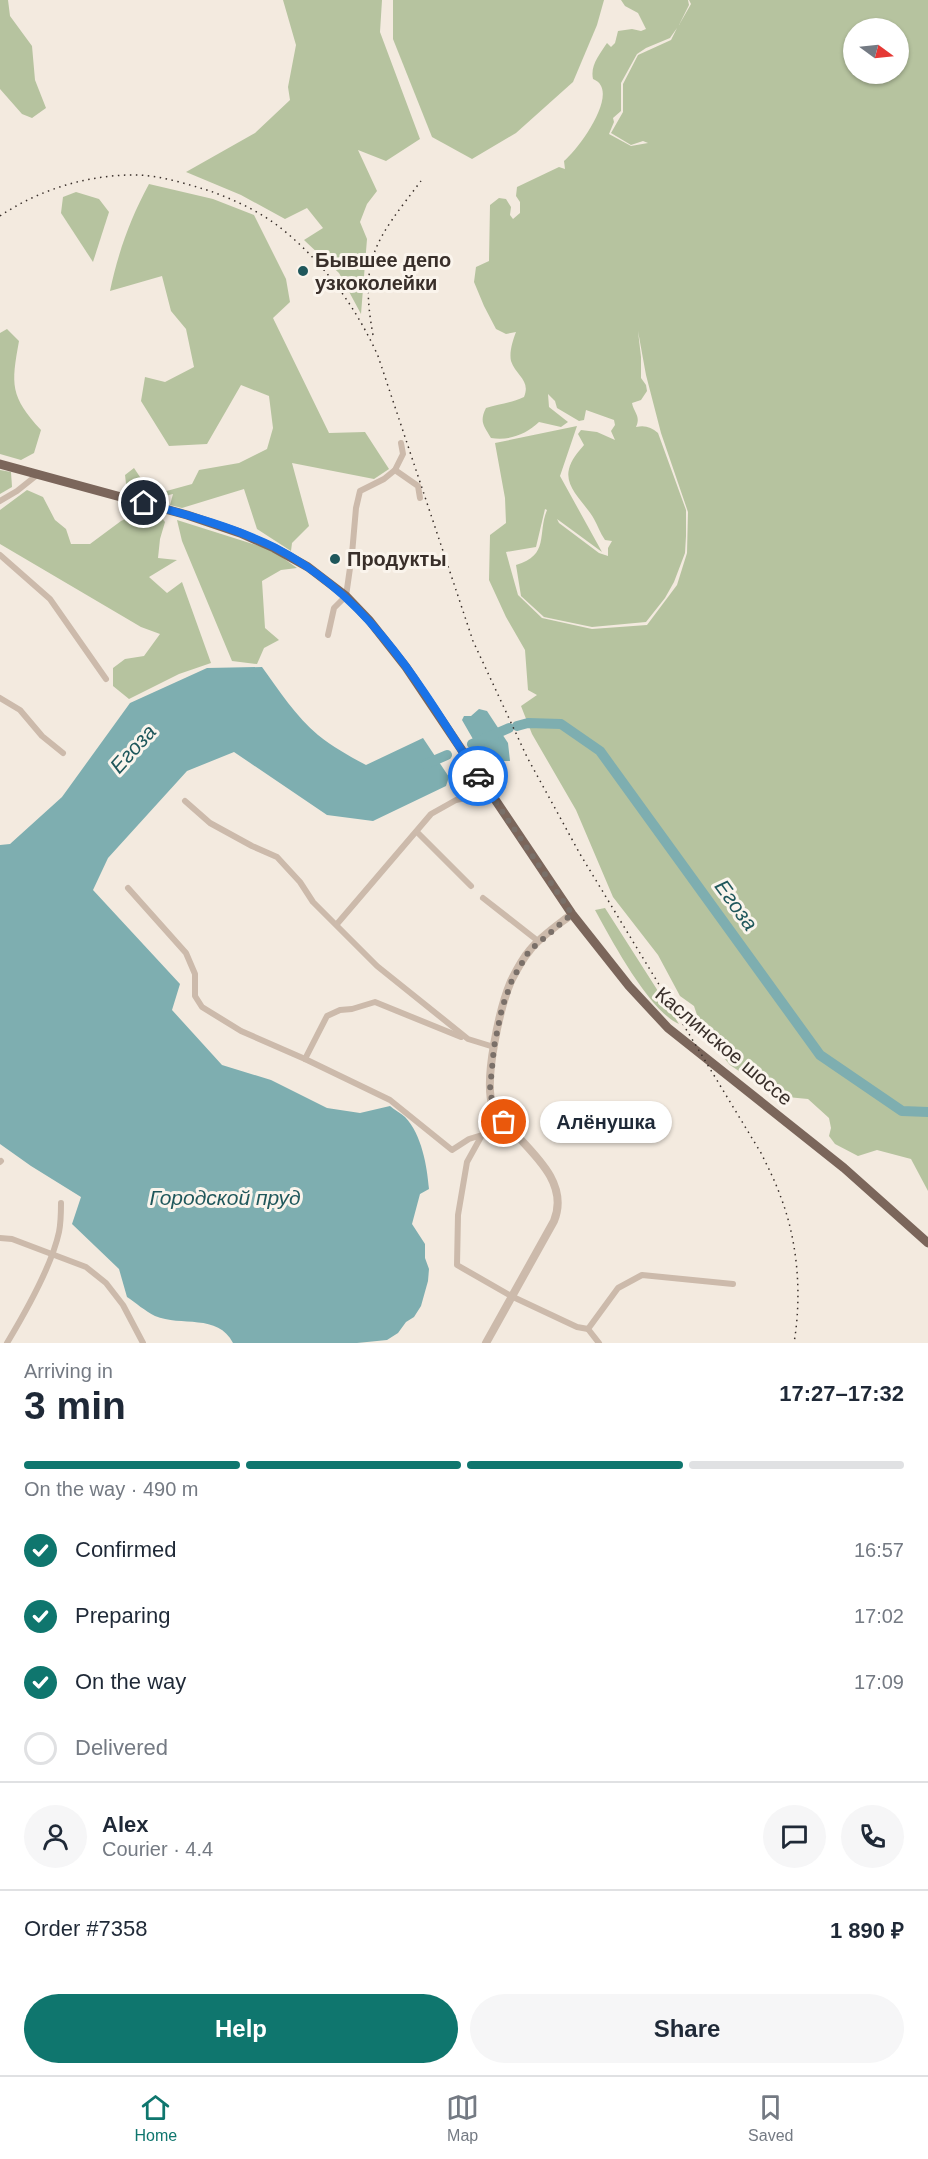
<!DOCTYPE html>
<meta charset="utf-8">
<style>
:root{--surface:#fff;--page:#f6f6f7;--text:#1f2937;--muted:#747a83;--line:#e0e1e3;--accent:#0f766e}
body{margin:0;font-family:Arial,sans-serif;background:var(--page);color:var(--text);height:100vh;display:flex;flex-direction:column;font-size:22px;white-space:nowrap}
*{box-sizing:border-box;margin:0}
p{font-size:20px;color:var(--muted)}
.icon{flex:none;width:33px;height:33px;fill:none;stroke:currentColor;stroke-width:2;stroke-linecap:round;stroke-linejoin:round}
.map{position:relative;height:1343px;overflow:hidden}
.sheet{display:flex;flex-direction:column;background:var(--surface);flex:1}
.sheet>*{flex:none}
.needle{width:39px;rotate:105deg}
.controls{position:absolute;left:843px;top:18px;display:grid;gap:12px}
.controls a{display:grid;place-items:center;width:66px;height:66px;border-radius:50%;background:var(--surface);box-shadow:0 2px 4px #0004;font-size:30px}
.pin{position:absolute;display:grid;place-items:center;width:51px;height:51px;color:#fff;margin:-26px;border:3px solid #fff;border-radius:50%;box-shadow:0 2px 6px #0007}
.courier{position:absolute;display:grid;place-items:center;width:60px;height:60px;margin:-30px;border:4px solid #1a73e8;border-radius:50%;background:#fff;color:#222;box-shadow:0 2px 8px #0007}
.bubble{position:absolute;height:42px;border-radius:21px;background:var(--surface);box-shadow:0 2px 4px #0004;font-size:20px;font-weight:800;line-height:42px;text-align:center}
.summary em{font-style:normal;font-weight:800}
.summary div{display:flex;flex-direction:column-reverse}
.summary{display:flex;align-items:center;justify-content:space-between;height:102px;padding:0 24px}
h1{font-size:39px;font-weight:800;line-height:45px}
.bar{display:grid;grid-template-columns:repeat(4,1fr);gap:9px 6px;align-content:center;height:72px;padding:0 24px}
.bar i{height:8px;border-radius:4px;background:var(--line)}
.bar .selected{background:var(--accent)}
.bar p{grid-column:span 4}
.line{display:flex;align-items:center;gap:15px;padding:0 24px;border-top:2px solid var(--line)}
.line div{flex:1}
.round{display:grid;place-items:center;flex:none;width:63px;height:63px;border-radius:32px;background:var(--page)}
ol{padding:0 24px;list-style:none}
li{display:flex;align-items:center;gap:18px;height:66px}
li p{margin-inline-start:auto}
li .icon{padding:6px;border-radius:50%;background:var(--accent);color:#fff;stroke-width:4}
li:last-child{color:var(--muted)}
li i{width:33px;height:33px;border:3px solid var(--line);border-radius:50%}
.primary-button{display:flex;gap:12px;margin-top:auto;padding:12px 24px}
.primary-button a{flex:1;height:69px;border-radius:36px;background:var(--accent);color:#fff;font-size:24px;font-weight:800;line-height:69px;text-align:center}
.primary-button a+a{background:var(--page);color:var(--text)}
.tab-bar{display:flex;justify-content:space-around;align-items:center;height:84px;border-top:2px solid var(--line);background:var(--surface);font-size:16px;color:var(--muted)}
.tab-bar a{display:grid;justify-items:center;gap:3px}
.tab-bar .selected{color:var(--accent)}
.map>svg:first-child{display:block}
.green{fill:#b6c39f;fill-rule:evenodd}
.water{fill:#7eaeb0}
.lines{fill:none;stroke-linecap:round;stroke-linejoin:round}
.river{stroke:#7eaeb0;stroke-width:10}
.minor{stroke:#ccbaab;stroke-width:6}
.tertiary{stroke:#ccbaab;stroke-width:8}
.primary{stroke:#7b665b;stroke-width:9}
.rail{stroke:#392f2a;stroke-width:1.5;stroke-dasharray:1.5 4.5;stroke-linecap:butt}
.done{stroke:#7a7069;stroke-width:6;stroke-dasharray:0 10.8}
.route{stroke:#1a73e8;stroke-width:8}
.poi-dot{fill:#1f575b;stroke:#faf4ec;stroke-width:2}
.labels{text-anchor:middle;stroke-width:6;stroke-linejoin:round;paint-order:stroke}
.poi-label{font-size:20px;font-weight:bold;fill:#392f2a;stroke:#faf4ec;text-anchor:start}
.street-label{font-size:20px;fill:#392f2a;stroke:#faf4ec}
.water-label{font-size:21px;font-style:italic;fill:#1f575b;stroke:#faf4ec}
</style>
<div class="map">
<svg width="928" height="1343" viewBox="0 0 928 1343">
<rect width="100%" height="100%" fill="#f3eadf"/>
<!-- green -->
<g class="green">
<polygon points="0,0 8,0 10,16 32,46 35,80 46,108 32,118 22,114 0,89"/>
<polygon points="283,0 382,0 380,32 420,139 386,161 358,150 377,191 367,204 360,222 367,239 361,314 339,273 304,240 323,228 307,208 285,219 241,195 186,172 255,133 290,100 288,87 296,45"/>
<polygon points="393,0 604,0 597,25 573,82 516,133 472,159 432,137 393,39"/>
<path d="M621,0H688L689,5L679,25L691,4L689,0H928V1191L911,1159L877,1150L858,1156L835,1144L829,1136L831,1128L829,1118L808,1099L787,1097L764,1088L730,1065L703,1033L694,1006L680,996L658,955L613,897L576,810L532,734L521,706L537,695L528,690L525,650L506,617L489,580L490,535L506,523L505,498L495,443L577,426L560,476L602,552L557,519L559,523L599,553L608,556V548L612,541L605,540C600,533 598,526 594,519C586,504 564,488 569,469C571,460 578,452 584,445L578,434L581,430L597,432L615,440L611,431L615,425L614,420L586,410L584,420L579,421L557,408L555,401L548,394L549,407L568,422L561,427L539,422C526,434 510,441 491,438C484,426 479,422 486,408C499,404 511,403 524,397C531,380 516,376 511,361C509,352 513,340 516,332L506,334L496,329L484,306L474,282L476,267L489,261L490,205L499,198L506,199L511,207L510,215L513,219L520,213V202L516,196L517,187L559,167L565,169L564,161C579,149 622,90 593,79C590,65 600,54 607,43L611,47L615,43L618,31L632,29L641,31L646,29L638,13L625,6ZM677,28L671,40L638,55L623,84V112L611,133L631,145L643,141L648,143L631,146L609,134L614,122L613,118L621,111V83L637,54L646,48L670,38ZM898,28V74H854V28ZM638,331L646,375L661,433L688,512L687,553L677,585L647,625L592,629L542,618L518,595L506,552L536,547L545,509L547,510C537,534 550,555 516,565L521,596L544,617L592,627L646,622L665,598L674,582L685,553L686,536V510L658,433C651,427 645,425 636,427C641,416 634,413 632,403L641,400L647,391L646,385L641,378V357Z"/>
<path d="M149,184L213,199L254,215L286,279L290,302L273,318L329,433L365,432L389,469L374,479L292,463L309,526L292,543L291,551L257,529L244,489L182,508L170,505L173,494L152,499L127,492L125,475L134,468L152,495L192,484L199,470L239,463L267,449L273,428L269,396L241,385L207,444L169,446L141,401L145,377L165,382L194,367L186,329L171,311L162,276L110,291C118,253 130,219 149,184Z"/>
<polygon points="76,192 99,199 109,212 93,262 61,213 63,197"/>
<path d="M7,329L19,341C11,385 10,396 41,430L34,453L21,460L0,454V333Z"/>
<polygon points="0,470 11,472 12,487 0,494"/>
<polygon points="27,490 43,497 55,520 66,529 71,544 90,544 121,521 139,513 158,513 165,522 160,539 158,558 177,560 149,577 167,593 182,582 211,663 179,674 129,699 113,686 113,668 125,659 144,656 160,634 141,627 0,544 0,510"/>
<polygon points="177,520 272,550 297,568 281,570 262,581 265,628 279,640 264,648 257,664 232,661 182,541"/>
<path d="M605,908L679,1024C649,1011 611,939 595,910Z"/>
</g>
<!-- water -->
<g class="water">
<path d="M262,667C278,689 297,718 318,735C333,747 349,756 366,765L423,738L449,777L446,786L373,821L327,815L234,752L187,771L108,858L93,890L180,984L172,1010L222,1065L271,1080L327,1108L360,1113L390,1106C394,1110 401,1113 405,1117C422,1135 427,1166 429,1189L420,1194L412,1224L425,1244V1258L429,1269L428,1281L421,1306L414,1317L406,1322L398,1333L387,1340L357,1343H233C218,1313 181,1327 155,1316C145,1311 136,1303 127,1297L119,1269L72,1224L81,1197L31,1166L0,1144V845L10,844L62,797L130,703L207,668Z"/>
<polygon points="479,709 487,711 508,743 510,761 489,761 481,753 462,720 464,716 471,716"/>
</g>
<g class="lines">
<!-- river -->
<g class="river">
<polyline points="517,726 528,723 561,724 600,751 820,1055 902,1111 928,1112"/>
<polyline points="472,744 509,728"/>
<polyline points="426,764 447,755"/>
</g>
<!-- minor -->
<g class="minor">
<polyline points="395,470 403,454 401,443"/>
<polyline points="0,501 17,491 37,475"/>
<polyline points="0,555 50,599 106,679"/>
<polyline points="328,635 334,608 346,596 352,554 356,508 360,491 384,479 395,470 418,486 420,498"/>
<polyline points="0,698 20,710 42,736 63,753"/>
<polyline points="185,801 210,823 252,846 277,857 300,882 313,902 377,966 468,1039 494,1047"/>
<polyline points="417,832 471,886"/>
<polyline points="128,888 186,953 195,974 195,996 202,1007 241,1031 305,1059 390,1100 452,1150 469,1139 482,1135 467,1162 458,1215 457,1265 511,1296 577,1327 588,1329"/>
<polyline points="483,898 538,941"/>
<polyline points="337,924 431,814 456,800 469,797 485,786"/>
<polyline points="305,1059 327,1016 340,1010 352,1009 375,1002 461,1037"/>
<polyline points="482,1135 504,1121"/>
<polyline points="0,1162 1,1161"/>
<polyline points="0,1238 12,1239 86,1267 106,1283 123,1305 143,1343"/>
<path d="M7,1343C25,1313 52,1265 59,1232C61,1222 61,1213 61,1203"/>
<polyline points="599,1343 588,1329 618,1288 642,1275 733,1284"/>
</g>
<!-- tertiary -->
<path class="tertiary" d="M486,1343L554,1221C570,1182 531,1152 507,1125C503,1120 495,1113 493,1107C483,1081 500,1007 511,981C516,971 523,958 530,950C541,936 558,925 572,914"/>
<!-- primary -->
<polyline class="primary" points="0,464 187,515 240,533 274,548 308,567 346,596 369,620 406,667 572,914 629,986 668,1028 844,1168 928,1243"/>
<!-- rail -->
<g class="rail">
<path d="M0,216C40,189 90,174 138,175C162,176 187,184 210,191C235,200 261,212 282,229C324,263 356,307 378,356L473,641L527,757L580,854L761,1153C768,1167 775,1181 780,1195C798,1241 802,1295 794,1343"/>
<path d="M373,335C359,258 376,240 421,181"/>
</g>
</g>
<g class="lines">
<!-- done -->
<polyline class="done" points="478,776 572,914 529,951 512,980 502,1008 494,1047 490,1089 493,1107 504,1122"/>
<!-- route -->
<path class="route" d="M144,503C188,515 233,527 274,547C370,596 422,688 478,776"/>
</g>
<!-- markers -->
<g class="poi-dot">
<circle cx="303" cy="271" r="6"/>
<circle cx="335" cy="559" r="6"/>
</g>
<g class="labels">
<!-- poi labels -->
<g class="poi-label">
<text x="315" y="267">Бывшее депо<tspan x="315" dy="23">узкоколейки</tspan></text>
<text x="347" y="566">Продукты</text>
</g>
<!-- street labels -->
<g class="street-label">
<text transform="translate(724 1046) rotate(40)" y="7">Каслинское шоссе</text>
</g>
<!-- water labels -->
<g class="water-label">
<text transform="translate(133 749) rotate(-48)" y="7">Егоза</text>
<text transform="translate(736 905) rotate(54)" y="7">Егоза</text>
<text x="225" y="1205">Городской пруд</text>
</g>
</g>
</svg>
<div class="controls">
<a><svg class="needle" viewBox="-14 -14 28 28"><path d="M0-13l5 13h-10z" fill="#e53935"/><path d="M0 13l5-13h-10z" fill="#747a83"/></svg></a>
</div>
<div class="pin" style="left:504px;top:1122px;background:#ea580c"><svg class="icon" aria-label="bag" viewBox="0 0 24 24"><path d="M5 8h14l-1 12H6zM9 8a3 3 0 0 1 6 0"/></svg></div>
<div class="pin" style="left:144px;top:503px;background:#1f2937"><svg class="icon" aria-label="home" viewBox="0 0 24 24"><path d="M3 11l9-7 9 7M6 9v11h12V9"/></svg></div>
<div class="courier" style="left:478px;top:776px"><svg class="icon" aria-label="car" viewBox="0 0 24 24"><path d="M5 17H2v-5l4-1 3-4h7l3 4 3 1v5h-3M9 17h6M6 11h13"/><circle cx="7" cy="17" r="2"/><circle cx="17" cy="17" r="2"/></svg></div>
<div class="bubble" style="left:540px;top:1101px;width:132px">Алёнушка</div>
</div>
<section class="sheet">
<div class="summary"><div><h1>3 min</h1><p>Arriving in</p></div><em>17:27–17:32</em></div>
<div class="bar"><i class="selected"></i><i class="selected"></i><i class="selected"></i><i></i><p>On the way · 490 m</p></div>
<ol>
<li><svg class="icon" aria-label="check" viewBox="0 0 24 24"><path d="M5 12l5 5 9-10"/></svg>Confirmed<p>16:57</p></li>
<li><svg class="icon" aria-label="check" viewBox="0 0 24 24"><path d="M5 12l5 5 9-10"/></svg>Preparing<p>17:02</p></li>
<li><svg class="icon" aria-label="check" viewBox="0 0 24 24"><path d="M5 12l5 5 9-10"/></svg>On the way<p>17:09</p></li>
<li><i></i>Delivered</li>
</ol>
<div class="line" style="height:108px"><a class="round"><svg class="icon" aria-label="person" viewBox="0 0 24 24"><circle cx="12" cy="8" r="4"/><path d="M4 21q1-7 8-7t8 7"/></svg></a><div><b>Alex</b><p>Courier · 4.4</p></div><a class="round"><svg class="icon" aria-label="chat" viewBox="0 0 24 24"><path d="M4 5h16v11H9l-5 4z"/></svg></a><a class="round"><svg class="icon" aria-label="phone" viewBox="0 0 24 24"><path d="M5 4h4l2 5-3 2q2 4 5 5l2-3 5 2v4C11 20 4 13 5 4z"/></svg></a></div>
<div class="line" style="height:78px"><div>Order #7358</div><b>1 890 ₽</b></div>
<div class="primary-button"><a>Help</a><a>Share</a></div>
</section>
<nav class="tab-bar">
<a class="selected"><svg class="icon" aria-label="home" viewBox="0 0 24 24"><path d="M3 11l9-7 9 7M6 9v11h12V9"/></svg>Home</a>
<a><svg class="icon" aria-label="map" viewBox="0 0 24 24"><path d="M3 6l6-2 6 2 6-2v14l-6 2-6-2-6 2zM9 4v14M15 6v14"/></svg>Map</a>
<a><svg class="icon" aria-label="saved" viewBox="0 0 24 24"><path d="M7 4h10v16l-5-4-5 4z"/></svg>Saved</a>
</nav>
